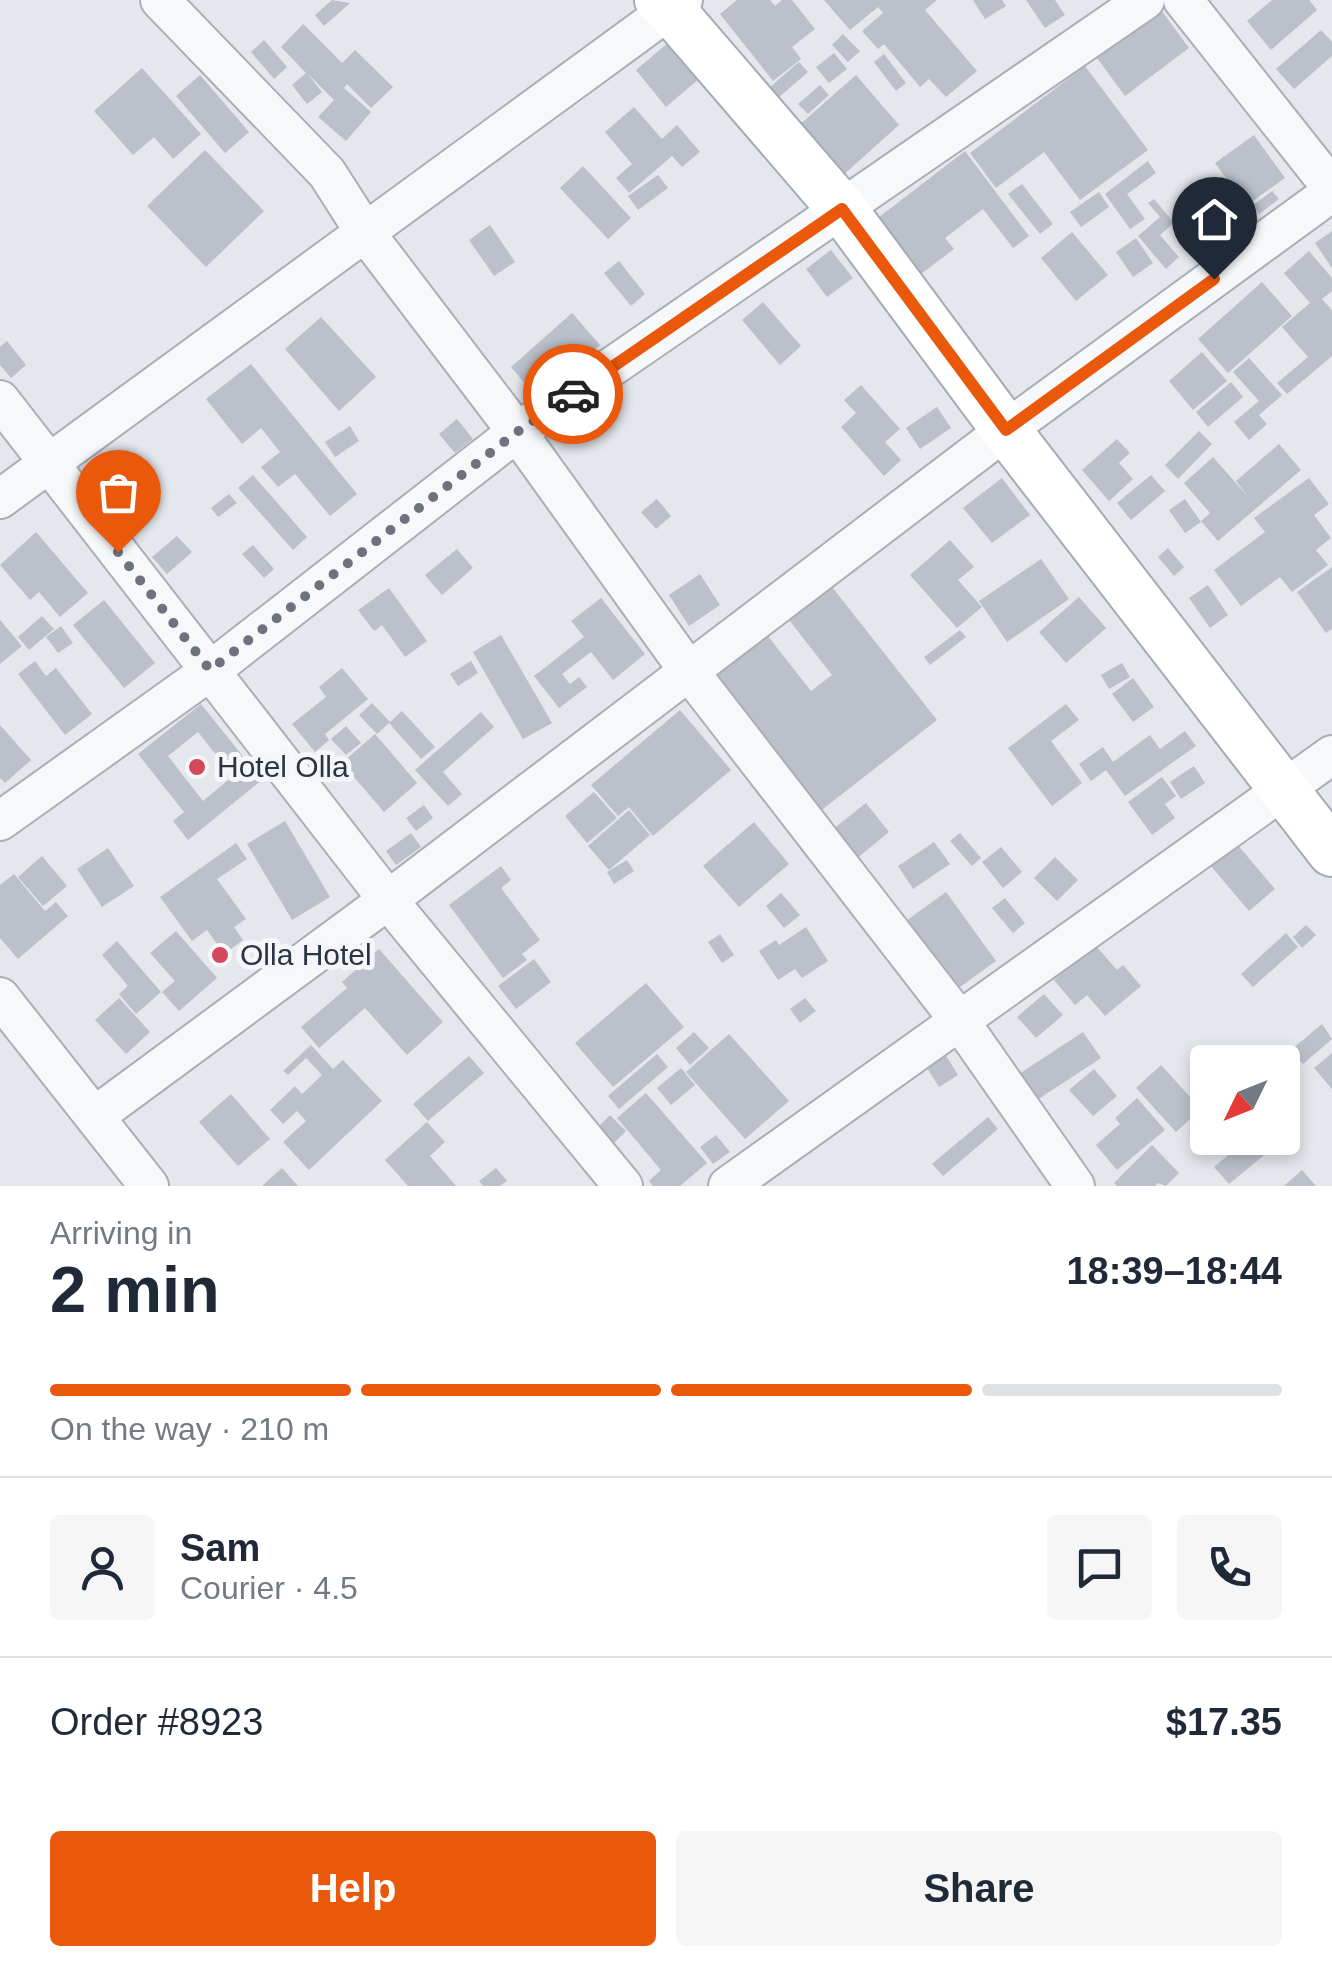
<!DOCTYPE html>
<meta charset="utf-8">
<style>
:root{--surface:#fff;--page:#f6f6f7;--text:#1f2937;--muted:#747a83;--line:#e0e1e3;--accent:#ea580c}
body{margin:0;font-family:Helvetica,sans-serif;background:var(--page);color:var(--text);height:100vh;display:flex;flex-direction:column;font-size:38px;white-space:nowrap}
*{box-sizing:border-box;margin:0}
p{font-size:32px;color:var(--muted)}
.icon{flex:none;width:55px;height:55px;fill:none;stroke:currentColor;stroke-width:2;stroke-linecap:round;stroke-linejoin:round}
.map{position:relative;height:1186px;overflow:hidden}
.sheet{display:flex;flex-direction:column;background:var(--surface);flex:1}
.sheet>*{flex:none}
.needle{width:65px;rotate:227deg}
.buttons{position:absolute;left:1190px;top:1045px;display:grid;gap:20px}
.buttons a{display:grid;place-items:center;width:110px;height:110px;border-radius:10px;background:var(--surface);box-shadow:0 5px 15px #0003;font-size:50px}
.pin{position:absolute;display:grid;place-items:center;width:85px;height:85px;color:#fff;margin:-102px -42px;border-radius:50% 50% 50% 0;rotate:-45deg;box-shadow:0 0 10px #0007}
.pin .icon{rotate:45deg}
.courier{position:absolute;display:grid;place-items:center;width:100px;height:100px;margin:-50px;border:8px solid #ea580c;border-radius:50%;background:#fff;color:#222;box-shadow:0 2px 12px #0007}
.head em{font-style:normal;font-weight:600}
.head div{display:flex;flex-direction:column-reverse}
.head{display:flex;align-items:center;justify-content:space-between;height:170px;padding:0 50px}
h1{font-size:65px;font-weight:600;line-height:75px}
.bar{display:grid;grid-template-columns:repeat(4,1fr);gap:15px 10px;align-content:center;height:120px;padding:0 50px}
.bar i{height:12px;border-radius:8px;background:var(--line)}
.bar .current{background:var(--accent)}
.bar p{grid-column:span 4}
.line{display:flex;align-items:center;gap:25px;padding:0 50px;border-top:2px solid var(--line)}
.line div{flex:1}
.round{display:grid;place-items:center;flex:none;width:105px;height:105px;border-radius:10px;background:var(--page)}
.primary-button{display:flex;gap:20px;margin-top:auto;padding:20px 50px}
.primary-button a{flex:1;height:115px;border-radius:10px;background:var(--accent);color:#fff;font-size:40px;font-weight:600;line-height:115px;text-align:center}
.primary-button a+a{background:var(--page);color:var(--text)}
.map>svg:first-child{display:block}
.building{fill:#bbc0ca;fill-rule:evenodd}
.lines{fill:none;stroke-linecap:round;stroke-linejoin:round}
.minor-casing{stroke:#a9aeb7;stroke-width:42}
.major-casing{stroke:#a3abb8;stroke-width:52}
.minor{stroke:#f7f8fa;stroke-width:38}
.major{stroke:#fff;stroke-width:48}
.done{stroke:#6c737f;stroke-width:10;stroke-dasharray:0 18}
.route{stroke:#ea580c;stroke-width:12}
.poi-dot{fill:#d1495b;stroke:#f4f6f9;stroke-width:4}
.labels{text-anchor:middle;stroke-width:10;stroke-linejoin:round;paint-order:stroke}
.poi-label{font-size:30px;fill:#2b3445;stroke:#f4f6f9;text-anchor:start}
</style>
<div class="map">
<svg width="1332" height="1186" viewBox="0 0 1332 1186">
<rect width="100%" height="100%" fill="#e4e7ec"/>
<!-- building -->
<g class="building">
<polygon points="332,0 350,3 324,26 315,15"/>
<polygon points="737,0 770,0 775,6 782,0 792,0 815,29 792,47 801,59 773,81 720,14"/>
<polygon points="824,0 937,0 925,10 977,71 946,97 929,79 920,87 884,44 878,49 862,31 883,13 878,7 850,30"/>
<polygon points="973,0 1002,0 1006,6 985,19"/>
<polygon points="1026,0 1055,0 1065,15 1045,28"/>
<polygon points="1272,0 1309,0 1317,10 1271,50 1247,21"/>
<polygon points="1158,6 1189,48 1125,96 1094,54"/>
<polygon points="303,24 342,63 355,50 393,87 371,108 347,84 344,88 371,112 346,141 318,117 334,100 307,73 322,92 307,104 292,85 306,73 281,47"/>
<polygon points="1321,30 1332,42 1332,56 1294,89 1276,69"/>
<polygon points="843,34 860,51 848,62 832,45"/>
<polygon points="264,40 287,67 274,79 251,52"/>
<polygon points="669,42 700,78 666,107 636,70"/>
<polygon points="834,53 847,69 829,83 816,67"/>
<polygon points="884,54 906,83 896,91 874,62"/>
<polygon points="799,62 808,72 778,98 769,88"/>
<polygon points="1085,66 1148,150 1080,200 1044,152 996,188 970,153"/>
<polygon points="142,68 201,134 173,159 154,137 133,155 94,111"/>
<polygon points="200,75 249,132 225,153 176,96"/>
<polygon points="856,75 899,125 841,177 797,127"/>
<polygon points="820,85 829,95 808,114 798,104"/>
<polygon points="634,107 662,139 677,125 700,152 682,167 672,156 629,193 616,178 632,164 605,132"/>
<polygon points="1254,135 1285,178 1246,206 1215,163"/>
<polygon points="205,150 264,211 206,267 147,206"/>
<polygon points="965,151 1029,236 1013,248 983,209 945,238 954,249 917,277 874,221"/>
<polygon points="1148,161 1156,173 1127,194 1145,219 1130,229 1105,194"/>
<polygon points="583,166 631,218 608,239 560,188"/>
<polygon points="658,175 668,188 638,210 628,196"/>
<polygon points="1022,184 1053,224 1040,234 1008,194"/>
<polygon points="1272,191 1279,199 1259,214 1253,205"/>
<polygon points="1099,192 1109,207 1081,227 1070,212"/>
<polygon points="1154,199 1174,223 1160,235 1179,257 1166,269 1138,236 1160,217 1148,203"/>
<polygon points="490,225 515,262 494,276 469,240"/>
<polygon points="1332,231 1332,268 1315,243"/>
<polygon points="1072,232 1108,275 1076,301 1041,258"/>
<polygon points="1136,238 1153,263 1133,277 1116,252"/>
<polygon points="831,250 853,278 827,297 806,269"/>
<polygon points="1309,251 1332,278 1332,291 1322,299 1332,310 1332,356 1287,394 1277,383 1308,357 1282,327 1310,303 1284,273"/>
<polygon points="619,261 645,294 631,306 604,273"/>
<polygon points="1262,282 1292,316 1228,373 1198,339"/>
<polygon points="763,302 801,346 780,365 742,320"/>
<polygon points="572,313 600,345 538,399 511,367"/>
<polygon points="321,317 376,377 339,411 285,349"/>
<polygon points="7,341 26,365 11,378 0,365 0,347"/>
<polygon points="1202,352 1227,381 1193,410 1169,381"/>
<polygon points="1249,358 1282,395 1259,415 1267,424 1249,440 1234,422 1259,401 1233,372"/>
<polygon points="251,364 357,494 330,516 295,474 278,487 261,467 280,452 261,428 242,444 206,399"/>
<polygon points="1231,382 1243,397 1208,427 1196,412"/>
<polygon points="861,385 900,429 885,442 901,460 884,476 841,427 856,413 844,400"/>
<polygon points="937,407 951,428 920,449 906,428"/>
<polygon points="457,419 473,439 455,453 439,434"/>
<polygon points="350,426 359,441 335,457 325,442"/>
<polygon points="1199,431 1212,444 1178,479 1165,465"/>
<polygon points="1117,439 1130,453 1119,463 1133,479 1109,501 1082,470"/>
<polygon points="1279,444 1301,470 1218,541 1201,521 1210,513 1184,483 1213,457 1249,498 1236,481"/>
<polygon points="253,475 307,537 293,550 238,488"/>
<polygon points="1151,475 1165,491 1131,520 1117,503"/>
<polygon points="1002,478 1030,515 992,543 963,508"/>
<polygon points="1309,478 1329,504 1314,515 1331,538 1316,550 1328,565 1292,592 1280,577 1241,606 1214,570 1265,532 1254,518"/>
<polygon points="229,494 237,503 218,517 211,508"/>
<polygon points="657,499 671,516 656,529 641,512"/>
<polygon points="1185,499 1201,522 1185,533 1169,510"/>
<polygon points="36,532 88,593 60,617 39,592 30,600 0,565"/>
<polygon points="177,536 192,552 167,574 152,557"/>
<polygon points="950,540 974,567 958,580 982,607 957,628 910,575"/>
<polygon points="253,545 274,569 264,578 242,554"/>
<polygon points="1168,548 1184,567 1174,576 1158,557"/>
<polygon points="457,549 473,568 442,595 425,575"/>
<polygon points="1041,559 1069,599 1007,642 979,601"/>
<polygon points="1332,567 1332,629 1326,633 1297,592"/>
<polygon points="700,574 720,605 689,626 669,595"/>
<polygon points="1208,585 1228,615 1210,628 1189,598"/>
<polygon points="832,587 937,720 814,816 708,681 767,635 811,691 832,675 789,620"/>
<polygon points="389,588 427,641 405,657 382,625 374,631 358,610"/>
<polygon points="1079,597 1106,628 1066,663 1039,632"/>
<polygon points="601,598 645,654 613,680 591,652 562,674 570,684 579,677 587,687 559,708 534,676 584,637 571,621"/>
<polygon points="104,600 155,663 124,688 73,625"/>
<polygon points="42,616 54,629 29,650 18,637"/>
<polygon points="0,620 22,646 0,664"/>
<polygon points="61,626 73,643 58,653 46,637"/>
<polygon points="960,630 966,637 930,665 924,657"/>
<polygon points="501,635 552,723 523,739 473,652"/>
<polygon points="35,661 46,676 56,668 92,714 65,735 18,674"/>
<polygon points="471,661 478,673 458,686 450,674"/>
<polygon points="1122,663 1130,677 1109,689 1101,675"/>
<polygon points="342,668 368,699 325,734 329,740 315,752 292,724 326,697 319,687"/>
<polygon points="1133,678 1154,707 1133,722 1112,694"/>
<polygon points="372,703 390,722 377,734 359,715"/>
<path d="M201,704L262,780L188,840L173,821L184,812L138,754ZM198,732L233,776L203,801L168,756Z"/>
<polygon points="1066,704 1079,720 1051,741 1082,783 1052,806 1008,748"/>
<polygon points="680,710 731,770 653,836 629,807 618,816 591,785"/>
<polygon points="402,711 435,747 421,759 389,723"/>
<polygon points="481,712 494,727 443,772 462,794 448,806 415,770"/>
<polygon points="0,725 31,760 5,783 0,778"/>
<polygon points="346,726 361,743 346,755 331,739"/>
<polygon points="1185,731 1196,746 1125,796 1106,770 1091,781 1079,764 1103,747 1113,762 1150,735 1160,749"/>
<polygon points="375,734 417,783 384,812 342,763"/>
<polygon points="1194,766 1205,783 1181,799 1170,782"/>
<polygon points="1162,777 1176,796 1165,804 1175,818 1152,835 1128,802"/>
<polygon points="594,792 617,818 587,843 565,816"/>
<polygon points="866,803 889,832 856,859 832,830"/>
<polygon points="424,805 433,818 416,831 406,818"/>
<polygon points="629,810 650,835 609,870 588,846"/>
<polygon points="285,821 330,897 292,920 247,844"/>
<polygon points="754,822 789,864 739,907 703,866"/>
<polygon points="411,833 421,847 396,865 386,851"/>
<polygon points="960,833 981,858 972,866 950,841"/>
<polygon points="934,842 950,864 913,889 898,866"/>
<polygon points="236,843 247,859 217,879 246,919 234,927 243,940 224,954 207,930 192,941 160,897"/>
<polygon points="1236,843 1275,889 1249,911 1210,865"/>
<polygon points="1001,847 1022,872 1003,888 982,862"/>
<polygon points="108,848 134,886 102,907 77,869"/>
<polygon points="42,856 67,886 43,906 18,877"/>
<polygon points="1055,857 1078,880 1057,901 1034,878"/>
<polygon points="627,860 634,871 614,884 607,872"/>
<polygon points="501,866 511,880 501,888 540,940 522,954 527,960 503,978 449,905"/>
<polygon points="14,874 45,911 56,902 68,916 18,959 0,938 0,885"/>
<polygon points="946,892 996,961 953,992 903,923"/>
<polygon points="781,893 800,915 784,928 766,906"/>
<polygon points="1005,898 1025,923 1013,933 992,908"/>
<polygon points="1306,925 1316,935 1302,948 1293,937"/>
<polygon points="806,927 828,961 802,978 795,969 778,980 759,951 776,940 779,945"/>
<polygon points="176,931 217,978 179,1011 162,992 175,981 150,953"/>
<polygon points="1286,933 1298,947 1253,987 1241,974"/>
<polygon points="720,934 734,955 722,963 708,942"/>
<polygon points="117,941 161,992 136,1014 119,994 128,986 102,955"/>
<polygon points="1095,945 1117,970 1123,965 1141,986 1105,1016 1087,995 1075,1005 1054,980"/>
<polygon points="379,949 443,1022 407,1055 365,1008 319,1048 301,1027 347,988 342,982"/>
<polygon points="534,959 551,982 516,1009 498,986"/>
<polygon points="646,983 684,1027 613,1087 575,1043"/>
<polygon points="1044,994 1063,1015 1036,1038 1017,1017"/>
<polygon points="119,998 150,1032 126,1054 95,1020"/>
<polygon points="805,998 816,1011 800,1023 790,1009"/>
<polygon points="1322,1024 1332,1039 1303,1064 1291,1050"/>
<polygon points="694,1032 709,1048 690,1065 676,1048"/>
<polygon points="1083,1032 1101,1058 1034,1102 1016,1076"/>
<polygon points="729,1034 789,1101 745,1139 686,1072"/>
<polygon points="311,1045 333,1069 343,1060 382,1101 309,1170 283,1142 306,1121 297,1111 283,1124 270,1110 295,1086 302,1094 322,1075 306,1058 288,1075 283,1071"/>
<polygon points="940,1046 958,1075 939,1087 921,1058"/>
<polygon points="1332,1053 1332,1089 1314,1068"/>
<polygon points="657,1054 668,1067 619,1109 608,1096"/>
<polygon points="469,1056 484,1073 428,1121 413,1104"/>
<polygon points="1161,1065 1201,1109 1176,1132 1136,1088"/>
<polygon points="681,1068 695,1085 671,1105 657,1088"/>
<polygon points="1094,1069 1117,1096 1093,1116 1069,1090"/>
<polygon points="646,1093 707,1163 680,1186 653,1186 649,1181 661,1170 617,1118"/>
<polygon points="231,1094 270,1139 238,1166 199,1122"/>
<polygon points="1137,1098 1165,1130 1117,1170 1096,1145 1120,1124 1115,1118"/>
<polygon points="610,1115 626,1131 614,1143 598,1127"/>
<polygon points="988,1117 998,1129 943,1176 932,1164"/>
<polygon points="427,1122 445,1142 430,1156 456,1186 408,1186 385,1160"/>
<polygon points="716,1135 730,1152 713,1164 700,1147"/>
<polygon points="1249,1138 1285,1138 1229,1184 1214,1167"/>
<polygon points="1152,1145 1179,1173 1166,1186 1158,1183 1155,1186 1117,1186 1114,1183"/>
<polygon points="282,1168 298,1186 262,1186"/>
<polygon points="496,1168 507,1181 500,1186 483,1186 479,1181"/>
<polygon points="1302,1170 1316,1186 1284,1186"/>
</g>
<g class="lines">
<!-- minor casing -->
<g class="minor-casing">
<g id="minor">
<polyline points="160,0 327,173 364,231 517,432 688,670 959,1020 1075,1186"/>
<polyline points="1183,0 1332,188"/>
<polyline points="0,400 388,900 623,1186"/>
<polyline points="0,499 683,0"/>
<polyline points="0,821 210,671 517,432 1145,0"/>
<polyline points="0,997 149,1186"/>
<polyline points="95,1116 388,900 1006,430 1332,192"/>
<polyline points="728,1186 1332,755"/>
</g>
</g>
<!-- major casing -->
<g class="major-casing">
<polyline id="major" points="659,0 670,9 842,209 1006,430 1332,852"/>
</g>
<!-- minor -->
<use href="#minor" class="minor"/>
<!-- major -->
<use href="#major" class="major"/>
</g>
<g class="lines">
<!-- done -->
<polyline class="done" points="118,552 210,670 517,432 573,394"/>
<!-- route -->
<polyline class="route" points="573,394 842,209 1006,430 1214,279"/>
</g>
<!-- markers -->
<g class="poi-dot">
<circle cx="197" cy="767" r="10"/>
<circle cx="220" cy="955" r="10"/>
</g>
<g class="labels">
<!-- poi labels -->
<g class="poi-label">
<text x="217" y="777">Hotel Olla</text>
<text x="240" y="965">Olla Hotel</text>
</g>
</g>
</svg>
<div class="buttons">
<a><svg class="needle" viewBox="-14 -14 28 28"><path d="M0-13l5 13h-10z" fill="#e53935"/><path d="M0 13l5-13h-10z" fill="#747a83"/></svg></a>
</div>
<div class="pin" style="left:118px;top:552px;background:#ea580c"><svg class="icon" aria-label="bag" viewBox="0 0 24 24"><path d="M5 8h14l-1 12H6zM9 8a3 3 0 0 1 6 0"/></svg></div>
<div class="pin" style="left:1214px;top:279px;background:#1f2937"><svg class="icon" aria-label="home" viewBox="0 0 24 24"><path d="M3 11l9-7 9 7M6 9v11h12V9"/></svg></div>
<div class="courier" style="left:573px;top:394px"><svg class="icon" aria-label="car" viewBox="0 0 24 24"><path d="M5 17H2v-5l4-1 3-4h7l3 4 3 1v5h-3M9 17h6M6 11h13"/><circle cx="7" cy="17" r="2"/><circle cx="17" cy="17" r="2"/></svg></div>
</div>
<section class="sheet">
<div class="head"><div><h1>2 min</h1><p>Arriving in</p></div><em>18:39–18:44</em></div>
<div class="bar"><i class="current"></i><i class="current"></i><i class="current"></i><i></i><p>On the way · 210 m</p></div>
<div class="line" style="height:180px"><a class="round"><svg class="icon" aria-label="person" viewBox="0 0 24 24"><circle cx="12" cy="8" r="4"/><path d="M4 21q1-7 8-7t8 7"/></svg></a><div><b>Sam</b><p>Courier · 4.5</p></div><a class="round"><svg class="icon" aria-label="chat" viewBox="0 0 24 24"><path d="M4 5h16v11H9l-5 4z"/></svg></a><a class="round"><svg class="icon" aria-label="phone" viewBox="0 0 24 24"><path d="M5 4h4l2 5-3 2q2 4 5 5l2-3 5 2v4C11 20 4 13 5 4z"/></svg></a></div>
<div class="line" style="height:130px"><div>Order #8923</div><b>$17.35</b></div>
<div class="primary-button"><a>Help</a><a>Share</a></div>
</section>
